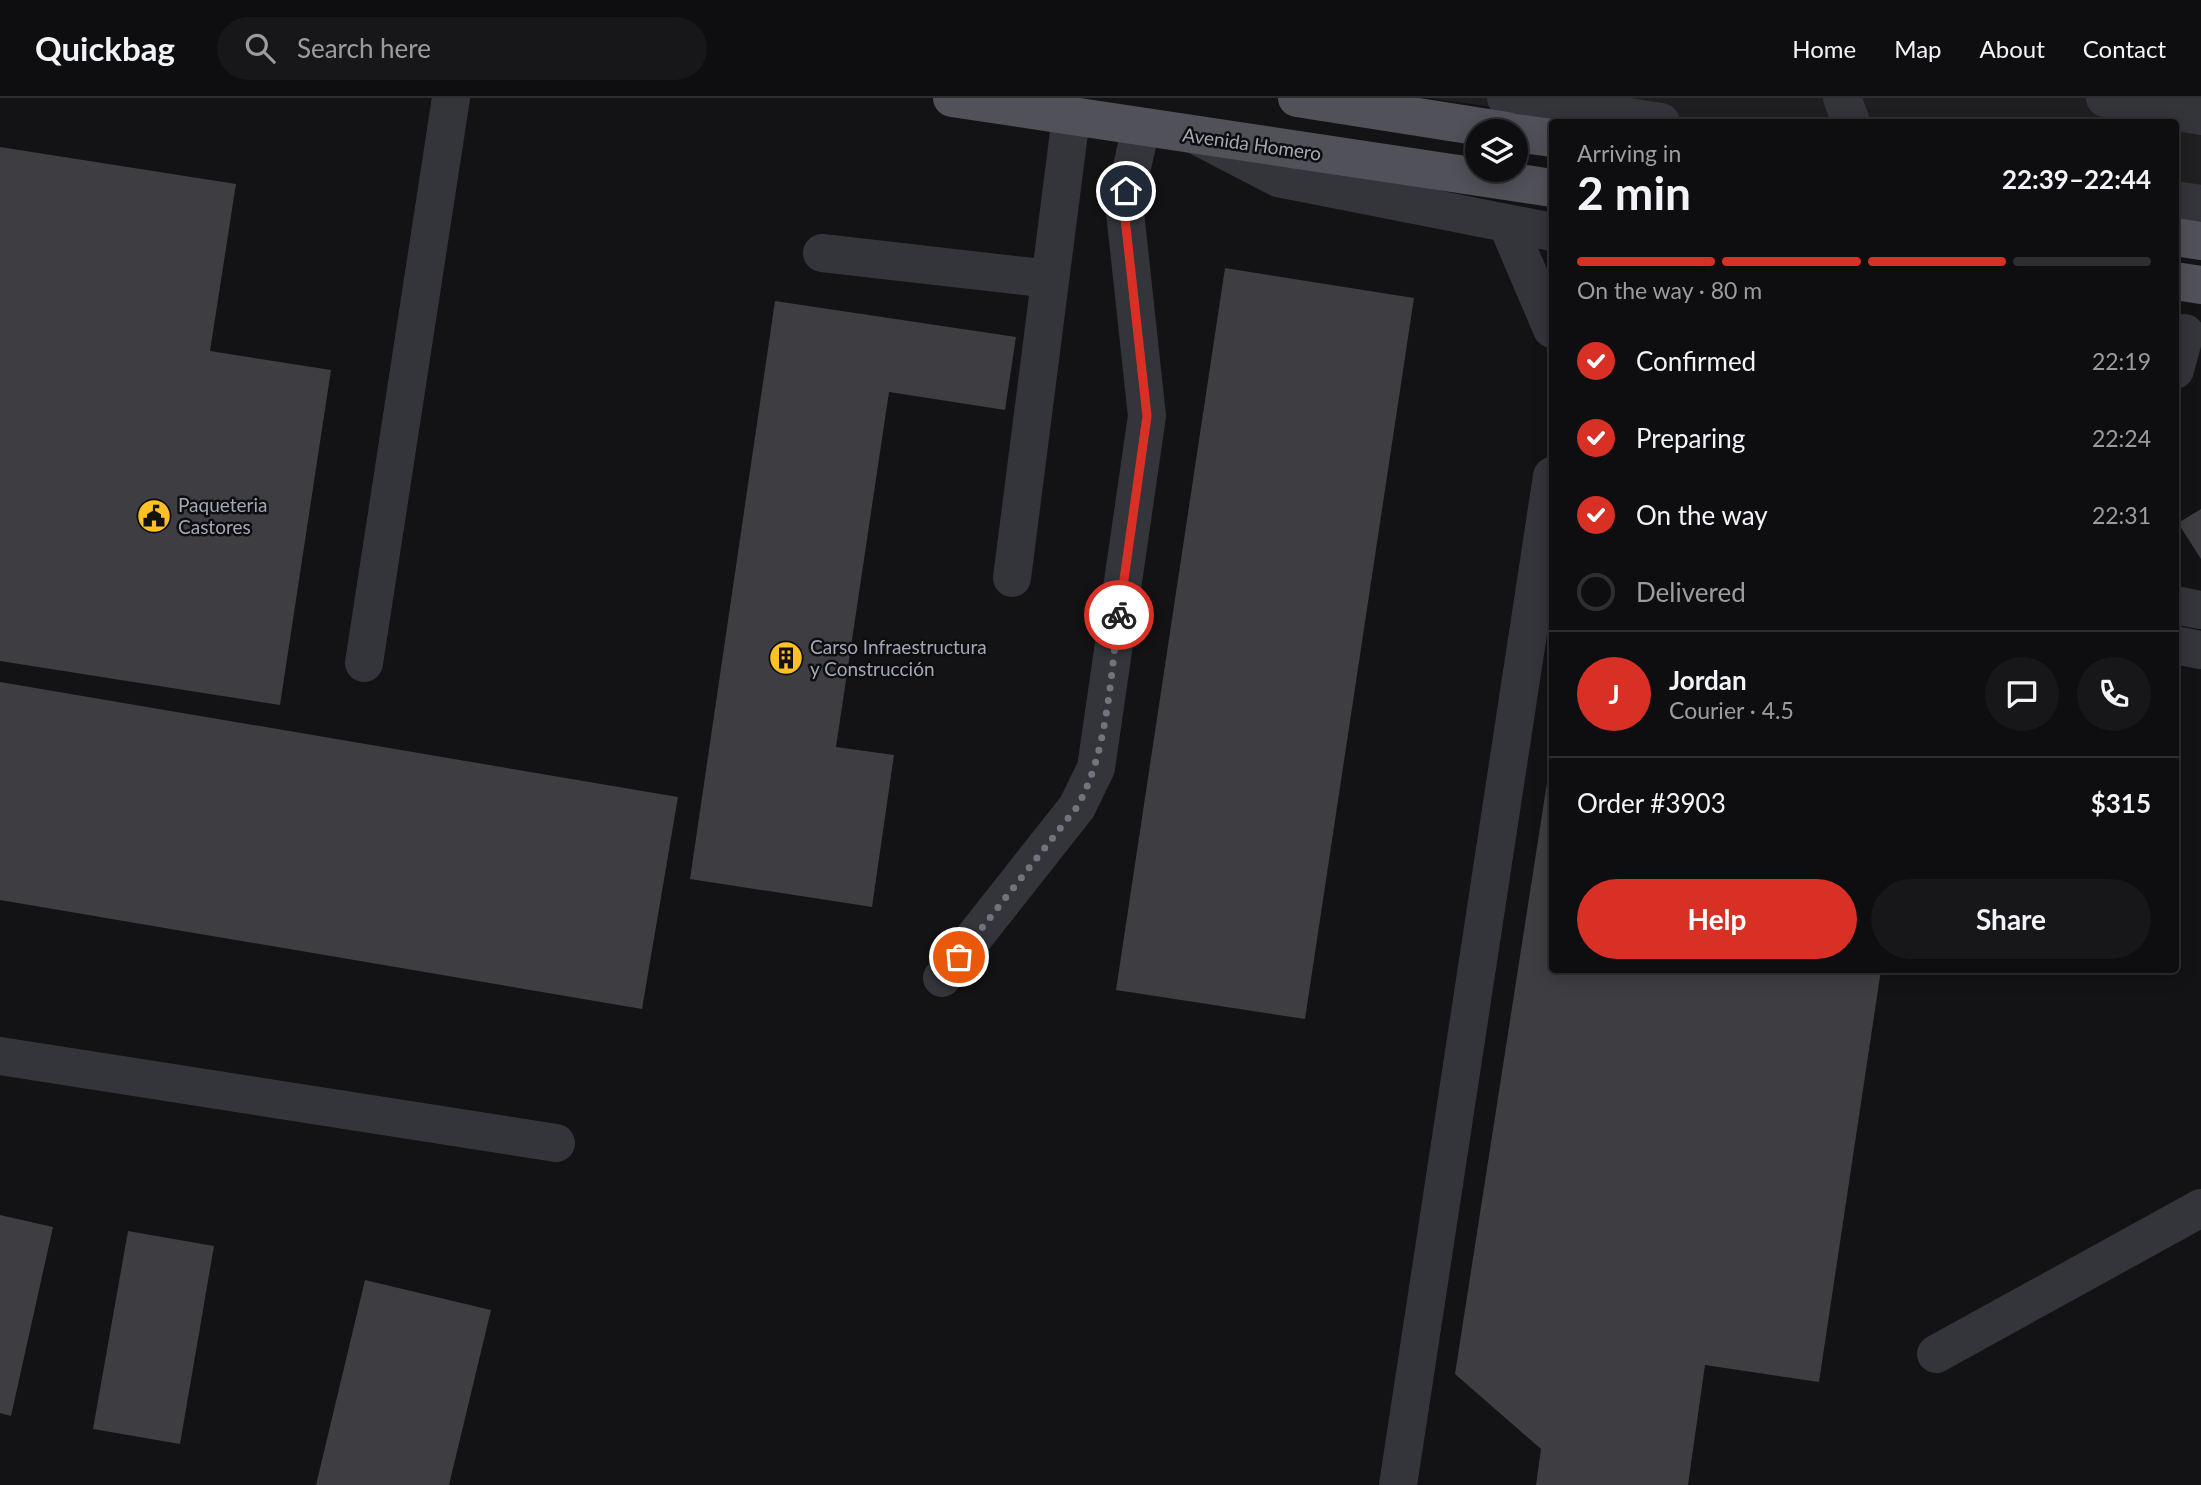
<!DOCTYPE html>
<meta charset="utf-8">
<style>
:root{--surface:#0e0e10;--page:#171719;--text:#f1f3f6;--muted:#9b9c9f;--line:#2e2e30;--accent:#d93025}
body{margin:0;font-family:Lato,sans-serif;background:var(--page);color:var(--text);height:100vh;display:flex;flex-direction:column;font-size:26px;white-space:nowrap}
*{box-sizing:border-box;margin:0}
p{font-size:23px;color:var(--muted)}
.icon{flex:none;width:38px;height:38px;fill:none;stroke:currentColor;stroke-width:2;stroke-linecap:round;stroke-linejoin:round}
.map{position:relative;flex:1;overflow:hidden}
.side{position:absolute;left:1549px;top:21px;width:630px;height:854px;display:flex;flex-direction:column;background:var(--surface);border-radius:7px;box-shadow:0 4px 18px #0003,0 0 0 2px var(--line)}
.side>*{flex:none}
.buttons{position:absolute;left:1465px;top:21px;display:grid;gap:14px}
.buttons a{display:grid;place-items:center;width:63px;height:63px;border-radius:50%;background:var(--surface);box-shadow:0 4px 18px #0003,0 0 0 2px var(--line);font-size:35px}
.pin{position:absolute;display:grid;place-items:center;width:60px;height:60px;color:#fff;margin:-30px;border:4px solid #fff;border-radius:50%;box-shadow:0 2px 7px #0007}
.courier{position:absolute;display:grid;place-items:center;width:70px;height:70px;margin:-35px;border:5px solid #d93025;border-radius:50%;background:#fff;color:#222;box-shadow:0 2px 9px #0007}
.head em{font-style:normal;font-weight:700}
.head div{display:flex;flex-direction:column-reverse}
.head{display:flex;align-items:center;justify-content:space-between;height:119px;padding:0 28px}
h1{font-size:46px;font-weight:700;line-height:52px}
.bar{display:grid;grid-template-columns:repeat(4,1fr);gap:10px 7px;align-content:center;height:84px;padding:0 28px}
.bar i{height:9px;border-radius:5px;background:var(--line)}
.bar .on{background:var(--accent)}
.bar p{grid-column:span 4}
.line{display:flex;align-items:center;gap:18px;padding:0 28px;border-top:2px solid var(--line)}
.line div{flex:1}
.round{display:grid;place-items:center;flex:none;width:74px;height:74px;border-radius:37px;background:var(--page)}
ol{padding:0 28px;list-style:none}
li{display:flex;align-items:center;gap:21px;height:77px}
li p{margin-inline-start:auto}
li .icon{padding:7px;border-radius:50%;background:var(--accent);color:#fff;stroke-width:4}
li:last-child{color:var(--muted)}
li i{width:38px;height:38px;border:4px solid var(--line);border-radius:50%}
.primary-button{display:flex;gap:14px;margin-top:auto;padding:14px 28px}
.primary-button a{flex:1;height:80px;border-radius:42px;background:var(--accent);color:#fff;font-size:28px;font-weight:700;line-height:80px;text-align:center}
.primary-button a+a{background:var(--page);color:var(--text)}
header{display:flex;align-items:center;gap:42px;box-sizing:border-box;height:98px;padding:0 35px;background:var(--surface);border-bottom:2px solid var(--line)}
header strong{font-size:33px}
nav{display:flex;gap:38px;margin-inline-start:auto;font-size:24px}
.search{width:490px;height:63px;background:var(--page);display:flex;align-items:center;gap:18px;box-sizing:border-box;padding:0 24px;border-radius:38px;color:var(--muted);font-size:26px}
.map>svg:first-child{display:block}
.built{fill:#1f1f22}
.building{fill:#3d3d42}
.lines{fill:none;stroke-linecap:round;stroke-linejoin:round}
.minor{stroke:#34353a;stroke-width:38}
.major{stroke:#505159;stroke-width:38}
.done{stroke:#71747e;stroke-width:7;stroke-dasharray:0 12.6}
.route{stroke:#d93025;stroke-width:9}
.labels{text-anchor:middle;stroke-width:5;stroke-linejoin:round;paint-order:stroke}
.street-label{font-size:19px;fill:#a4a8b6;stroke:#0e0e10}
.poi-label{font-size:19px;fill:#a4a8b6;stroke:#0e0e10;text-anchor:start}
</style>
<header>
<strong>Quickbag</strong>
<div class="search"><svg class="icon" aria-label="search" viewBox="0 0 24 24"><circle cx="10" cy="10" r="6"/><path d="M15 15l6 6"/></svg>Search here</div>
<nav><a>Home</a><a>Map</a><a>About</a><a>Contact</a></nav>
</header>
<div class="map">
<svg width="2201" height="1387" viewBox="0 0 2201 1387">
<rect width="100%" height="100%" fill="#131315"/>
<!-- built -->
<polygon class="built" points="1429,0 2201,0 2201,114 2175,110 2175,24 1594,24"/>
<!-- building -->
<g class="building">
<polygon points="0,49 236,86 210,253 331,272 280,607 0,563"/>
<polygon points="1225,170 1414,200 1305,921 1116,892"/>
<polygon points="775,203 1016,239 1005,312 889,294 836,649 894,657 872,809 690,781"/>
<polygon points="2201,411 2201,461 2178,425"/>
<polygon points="0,584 678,699 642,911 0,802"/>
<polygon points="1551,659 1552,872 1881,872 1819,1284 1705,1267 1688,1387 1536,1387 1541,1351 1455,1276"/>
<polygon points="0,1117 53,1129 11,1318 0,1315"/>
<polygon points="128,1133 214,1148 180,1346 93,1331"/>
<polygon points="365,1182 491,1212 449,1387 316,1387"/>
</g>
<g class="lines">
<!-- minor -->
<g class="minor">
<polyline points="1506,0 1661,24"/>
<polyline points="1842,0 1851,24"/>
<polyline points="2105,0 2201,18"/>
<polyline points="1197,38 1278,80 1552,134"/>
<polyline points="2175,102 2201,106"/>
<polyline points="1508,128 1552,231"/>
<polyline points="822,155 1050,181"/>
<polyline points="2175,272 2185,235"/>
<polyline points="1012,480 1071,19"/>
<polyline points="2175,507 2201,512"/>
<polyline points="2175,547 2201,552"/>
<polyline points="364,565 451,0"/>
<polyline points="942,880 1077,709 1096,670 1147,318 1124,105 1141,29"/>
<polyline points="0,958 556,1045"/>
<polyline points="1936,1256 2201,1110"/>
<polyline points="1398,1387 1552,378"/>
</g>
<!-- major -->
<g class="major">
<polyline points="952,0 1552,90"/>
<polyline points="1297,0 1507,33"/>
<polyline points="1516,35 1552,40"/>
<polyline points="2175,139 2201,143"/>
<polyline points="2175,183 2201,187"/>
</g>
</g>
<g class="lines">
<!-- done -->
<path class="done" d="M959,859L1077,709C1108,655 1110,578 1119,517"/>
<!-- route -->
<polyline class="route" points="1119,517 1147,318 1125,120 1126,93"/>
</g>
<!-- icons -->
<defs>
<g id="civic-disc" transform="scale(1.75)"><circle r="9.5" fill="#fcc124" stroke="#0e0e10"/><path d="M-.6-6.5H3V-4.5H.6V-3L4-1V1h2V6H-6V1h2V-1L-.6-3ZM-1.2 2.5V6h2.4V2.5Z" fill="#111"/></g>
<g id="building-disc" transform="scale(1.75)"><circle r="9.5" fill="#fcc124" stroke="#0e0e10"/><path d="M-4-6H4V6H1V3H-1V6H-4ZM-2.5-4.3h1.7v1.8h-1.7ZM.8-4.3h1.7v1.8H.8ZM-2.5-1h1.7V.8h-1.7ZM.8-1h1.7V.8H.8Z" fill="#111"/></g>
</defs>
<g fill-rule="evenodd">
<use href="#civic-disc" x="154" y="418"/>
<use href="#building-disc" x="786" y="560"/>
</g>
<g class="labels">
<!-- street labels -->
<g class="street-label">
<text transform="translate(1252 46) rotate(8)" y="7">Avenida Homero</text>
</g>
<!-- poi labels -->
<g class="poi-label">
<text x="178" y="414">Paqueteria<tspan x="178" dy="22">Castores</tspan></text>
<text x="810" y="556">Carso Infraestructura<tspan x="810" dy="22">y Construcción</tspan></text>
</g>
</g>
</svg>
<div class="buttons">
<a><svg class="icon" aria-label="layers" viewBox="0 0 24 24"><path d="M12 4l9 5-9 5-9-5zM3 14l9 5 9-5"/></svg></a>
</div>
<div class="pin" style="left:959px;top:859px;background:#ea580c"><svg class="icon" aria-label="bag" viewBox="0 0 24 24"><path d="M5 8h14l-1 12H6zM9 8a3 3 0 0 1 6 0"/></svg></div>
<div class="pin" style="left:1126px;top:93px;background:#1f2937"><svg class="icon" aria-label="home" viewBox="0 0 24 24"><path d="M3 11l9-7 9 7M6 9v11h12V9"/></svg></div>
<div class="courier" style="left:1119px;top:517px"><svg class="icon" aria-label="bike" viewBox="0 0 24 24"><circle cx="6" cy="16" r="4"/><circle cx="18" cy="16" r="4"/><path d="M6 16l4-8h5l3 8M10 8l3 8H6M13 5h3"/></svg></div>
<section class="side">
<div class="head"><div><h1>2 min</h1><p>Arriving in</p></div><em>22:39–22:44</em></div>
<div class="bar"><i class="on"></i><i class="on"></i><i class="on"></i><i></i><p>On the way · 80 m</p></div>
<ol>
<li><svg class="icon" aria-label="check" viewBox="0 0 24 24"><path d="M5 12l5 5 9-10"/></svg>Confirmed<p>22:19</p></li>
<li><svg class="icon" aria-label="check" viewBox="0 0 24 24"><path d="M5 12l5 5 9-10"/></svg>Preparing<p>22:24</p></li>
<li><svg class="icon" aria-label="check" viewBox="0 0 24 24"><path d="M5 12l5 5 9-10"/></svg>On the way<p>22:31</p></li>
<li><i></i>Delivered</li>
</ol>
<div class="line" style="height:126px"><b class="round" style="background:var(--accent);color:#fff">J</b><div><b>Jordan</b><p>Courier · 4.5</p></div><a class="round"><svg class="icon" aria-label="chat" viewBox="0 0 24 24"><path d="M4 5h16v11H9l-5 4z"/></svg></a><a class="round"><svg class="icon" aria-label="phone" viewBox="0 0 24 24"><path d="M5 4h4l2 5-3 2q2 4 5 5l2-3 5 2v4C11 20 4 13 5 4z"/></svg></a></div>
<div class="line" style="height:91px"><div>Order #3903</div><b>$315</b></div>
<div class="primary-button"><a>Help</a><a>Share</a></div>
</section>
</div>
